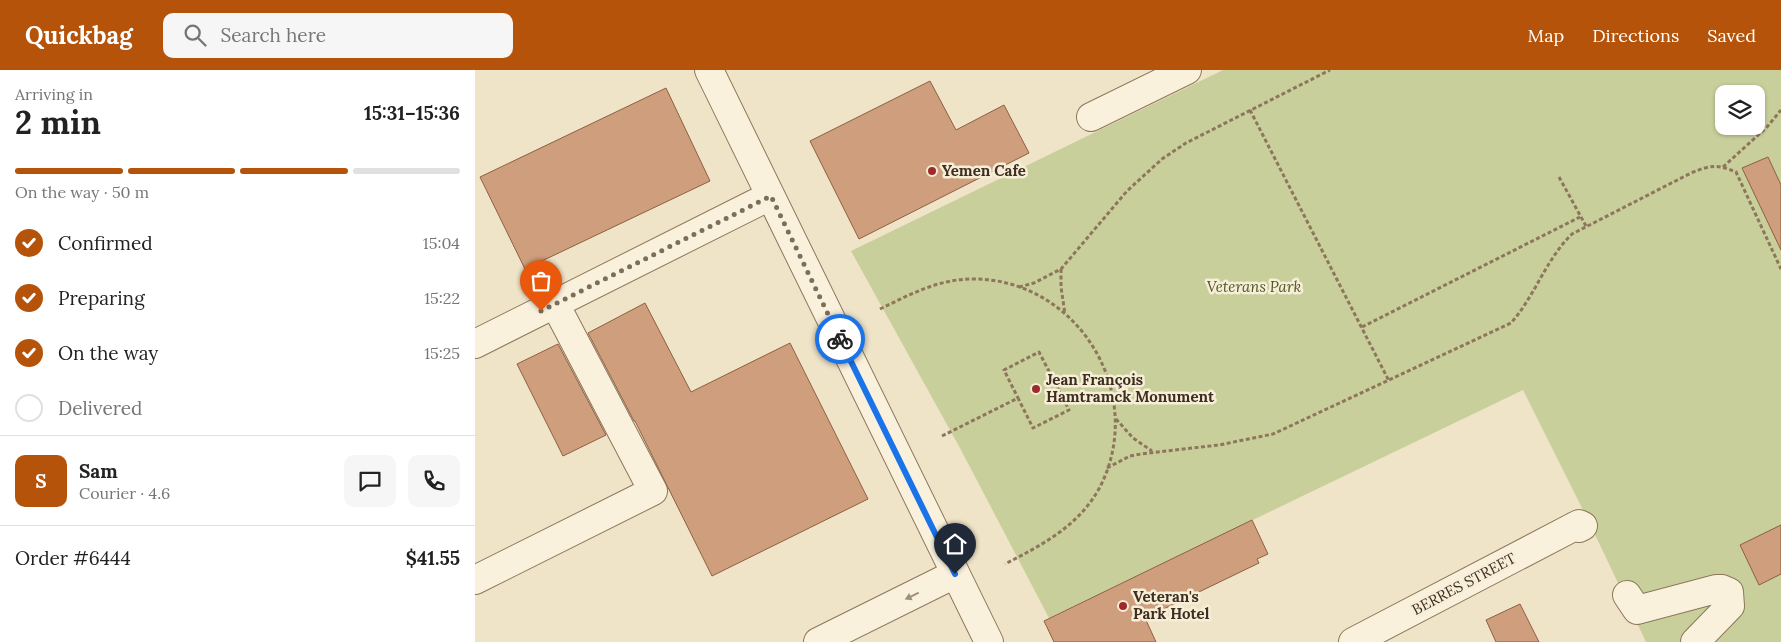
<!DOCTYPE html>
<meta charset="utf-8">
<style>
:root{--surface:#fff;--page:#f6f6f6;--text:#222;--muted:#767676;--line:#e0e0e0;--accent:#b45309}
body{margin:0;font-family:Lora,serif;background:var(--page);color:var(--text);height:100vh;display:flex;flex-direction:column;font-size:19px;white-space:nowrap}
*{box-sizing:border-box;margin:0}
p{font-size:16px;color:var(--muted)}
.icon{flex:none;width:28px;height:28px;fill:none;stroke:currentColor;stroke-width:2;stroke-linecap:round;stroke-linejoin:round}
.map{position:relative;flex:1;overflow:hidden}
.details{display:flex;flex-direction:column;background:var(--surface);width:475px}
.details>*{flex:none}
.buttons{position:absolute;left:1240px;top:15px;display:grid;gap:10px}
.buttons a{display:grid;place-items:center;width:50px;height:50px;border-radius:10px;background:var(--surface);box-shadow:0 1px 4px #0004;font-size:25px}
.pin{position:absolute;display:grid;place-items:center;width:42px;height:42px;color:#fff;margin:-51px -21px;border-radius:50% 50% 50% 0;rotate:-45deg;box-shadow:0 0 5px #0007}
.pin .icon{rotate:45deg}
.courier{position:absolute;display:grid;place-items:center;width:50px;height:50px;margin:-25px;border:4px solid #1a73e8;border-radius:50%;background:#fff;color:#222;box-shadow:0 1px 6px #0007}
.summary em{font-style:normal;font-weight:800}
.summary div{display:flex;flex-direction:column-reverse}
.summary{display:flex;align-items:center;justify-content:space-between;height:85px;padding:0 15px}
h1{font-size:32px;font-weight:800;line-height:38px}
.bar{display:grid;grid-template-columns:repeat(4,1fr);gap:8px 5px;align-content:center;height:60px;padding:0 15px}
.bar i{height:6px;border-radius:4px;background:var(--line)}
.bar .active{background:var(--accent)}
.bar p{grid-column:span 4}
.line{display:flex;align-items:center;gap:12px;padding:0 15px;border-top:1px solid var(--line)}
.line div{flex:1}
.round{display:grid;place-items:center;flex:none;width:52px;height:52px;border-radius:10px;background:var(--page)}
ol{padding:0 15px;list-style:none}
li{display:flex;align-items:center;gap:15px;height:55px}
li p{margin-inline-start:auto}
li .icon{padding:5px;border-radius:50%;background:var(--accent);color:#fff;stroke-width:4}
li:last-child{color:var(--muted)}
li i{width:28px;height:28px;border:2px solid var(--line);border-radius:50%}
header{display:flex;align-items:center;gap:30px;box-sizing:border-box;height:70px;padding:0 25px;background:var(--accent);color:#fff}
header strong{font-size:24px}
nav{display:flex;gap:28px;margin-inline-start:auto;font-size:18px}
.search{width:350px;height:45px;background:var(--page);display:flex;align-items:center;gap:12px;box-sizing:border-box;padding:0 18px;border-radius:10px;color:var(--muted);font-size:19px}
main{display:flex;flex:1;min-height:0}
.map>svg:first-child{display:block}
.green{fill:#c9cf9b;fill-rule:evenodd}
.building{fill:#cf9f7d;stroke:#8d5f41}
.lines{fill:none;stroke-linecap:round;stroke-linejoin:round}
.minor-casing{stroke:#8d765c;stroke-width:30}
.path{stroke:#8d765c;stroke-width:3;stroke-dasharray:4 2.5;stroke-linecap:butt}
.minor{stroke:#faf1dc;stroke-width:28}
.oneway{fill:#9c907e}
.done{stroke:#7c6e5b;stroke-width:5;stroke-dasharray:0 9}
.route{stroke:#1a73e8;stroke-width:6}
.poi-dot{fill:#9e2a2b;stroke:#f7eed8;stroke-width:2}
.labels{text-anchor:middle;stroke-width:5;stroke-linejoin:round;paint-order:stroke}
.poi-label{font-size:15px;font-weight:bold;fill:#3d2e20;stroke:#f7eed8;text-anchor:start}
.park-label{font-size:15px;font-style:italic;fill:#4d5a26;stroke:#f7eed8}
.street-label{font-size:15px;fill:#3d2e20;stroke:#f7eed8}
</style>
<header>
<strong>Quickbag</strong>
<div class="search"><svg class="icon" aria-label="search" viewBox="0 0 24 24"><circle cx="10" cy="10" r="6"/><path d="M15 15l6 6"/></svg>Search here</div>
<nav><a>Map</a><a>Directions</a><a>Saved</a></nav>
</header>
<main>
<section class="details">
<div class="summary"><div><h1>2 min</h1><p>Arriving in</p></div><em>15:31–15:36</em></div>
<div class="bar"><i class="active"></i><i class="active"></i><i class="active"></i><i></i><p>On the way · 50 m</p></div>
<ol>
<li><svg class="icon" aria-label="check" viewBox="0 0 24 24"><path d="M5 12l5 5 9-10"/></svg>Confirmed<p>15:04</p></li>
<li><svg class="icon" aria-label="check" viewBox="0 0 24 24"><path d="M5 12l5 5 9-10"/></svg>Preparing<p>15:22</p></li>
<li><svg class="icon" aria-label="check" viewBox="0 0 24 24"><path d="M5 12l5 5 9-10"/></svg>On the way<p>15:25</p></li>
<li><i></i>Delivered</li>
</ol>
<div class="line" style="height:90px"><b class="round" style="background:var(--accent);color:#fff">S</b><div><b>Sam</b><p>Courier · 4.6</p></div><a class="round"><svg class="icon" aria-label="chat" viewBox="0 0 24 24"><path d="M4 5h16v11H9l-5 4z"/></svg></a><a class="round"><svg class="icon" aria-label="phone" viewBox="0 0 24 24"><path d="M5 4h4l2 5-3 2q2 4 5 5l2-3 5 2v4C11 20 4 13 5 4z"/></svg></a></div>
<div class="line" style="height:65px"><div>Order #6444</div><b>$41.55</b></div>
</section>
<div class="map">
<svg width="1306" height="572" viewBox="0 0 1306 572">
<rect width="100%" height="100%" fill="#f0e4c8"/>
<!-- green -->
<path class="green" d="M748,0H1306V572H1171L1115,454L1048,320L574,548L486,380L376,181ZM1249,24H1281V56H1249Z"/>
<!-- building -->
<g class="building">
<polygon points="455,11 481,60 529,35 554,83 384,169 335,71"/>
<polygon points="191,18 235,111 50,199 5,107"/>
<polygon points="1293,87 1306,115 1306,180 1267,98"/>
<polygon points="170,233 216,322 315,273 393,429 237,506 160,351 159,351 113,263"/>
<polygon points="83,274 131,365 88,386 42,294"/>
<polygon points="777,450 793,484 782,489 784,493 670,548 681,572 579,572 569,551"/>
<polygon points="1306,455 1306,504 1284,515 1265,475"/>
<polygon points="1045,534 1064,572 1021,572 1011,550"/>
</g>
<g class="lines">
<!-- minor casing -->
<g class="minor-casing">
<g id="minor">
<polyline points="234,0 514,572"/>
<polyline points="616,47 712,0"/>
<polyline points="0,274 295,126"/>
<polyline points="0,510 178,421 80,234"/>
<polyline points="1152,525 1162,540 1241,519 1247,519 1254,522 1255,536 1220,572"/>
<polyline points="343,572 480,504"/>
<polyline points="878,572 1104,454 1108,456 1104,458 1100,456"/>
</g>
</g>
<!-- path -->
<g class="path">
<polyline points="775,40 914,311"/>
<polyline points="1248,97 1292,57 1306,40"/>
<polyline points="1084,107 1111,156"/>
<polyline points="586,199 586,217 590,244"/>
<polyline points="544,217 559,213 586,199 652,121 687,89 711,73 855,0"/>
<path d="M405,239C434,225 463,209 497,209C602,208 673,323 625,417C604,456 567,475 530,494"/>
<polyline points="887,257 1105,147"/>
<polyline points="641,349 658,368 677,381"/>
<polyline points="467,366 543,328 558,358 594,340 564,282 529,300 543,328"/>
<path d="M632,398L655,386L666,384L744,375L798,364L1036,253C1060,226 1071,189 1097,164L1216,103C1235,95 1242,94 1261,102L1306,199"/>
</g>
<!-- minor -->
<use href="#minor" class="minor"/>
</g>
<!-- one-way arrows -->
<defs><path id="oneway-solid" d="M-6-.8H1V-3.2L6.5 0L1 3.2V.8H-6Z" transform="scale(1.25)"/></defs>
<use class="oneway" href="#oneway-solid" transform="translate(437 526) rotate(154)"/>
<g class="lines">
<!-- done -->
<polyline class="done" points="66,241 296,126 365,269"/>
<!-- route -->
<polyline class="route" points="365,269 480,504"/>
</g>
<!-- markers -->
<g class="poi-dot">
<circle cx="457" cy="101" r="5"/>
<circle cx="561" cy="319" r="5"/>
<circle cx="648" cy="536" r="5"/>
</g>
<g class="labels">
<!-- poi labels -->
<g class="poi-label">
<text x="467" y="106">Yemen Cafe</text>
<text x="571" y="315">Jean François<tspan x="571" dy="17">Hamtramck Monument</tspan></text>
<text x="658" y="532">Veteran's<tspan x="658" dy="17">Park Hotel</tspan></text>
</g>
<!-- park labels -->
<g class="park-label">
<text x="779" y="222">Veterans Park</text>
</g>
<!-- street labels -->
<g class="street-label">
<text transform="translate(989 514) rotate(-28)" y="5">BERRES STREET</text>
</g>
</g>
</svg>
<div class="buttons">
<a><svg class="icon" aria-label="layers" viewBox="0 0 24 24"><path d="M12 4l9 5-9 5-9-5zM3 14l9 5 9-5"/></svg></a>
</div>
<div class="pin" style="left:66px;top:241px;background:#ea580c"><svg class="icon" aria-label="bag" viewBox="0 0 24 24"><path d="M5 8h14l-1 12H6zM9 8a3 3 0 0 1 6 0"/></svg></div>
<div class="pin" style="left:480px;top:504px;background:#1f2937"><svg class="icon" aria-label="home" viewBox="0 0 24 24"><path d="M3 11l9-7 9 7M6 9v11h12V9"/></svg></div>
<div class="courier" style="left:365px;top:269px"><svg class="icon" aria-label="bike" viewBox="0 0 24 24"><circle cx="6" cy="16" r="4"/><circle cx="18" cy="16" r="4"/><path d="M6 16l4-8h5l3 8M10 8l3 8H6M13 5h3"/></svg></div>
</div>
</main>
